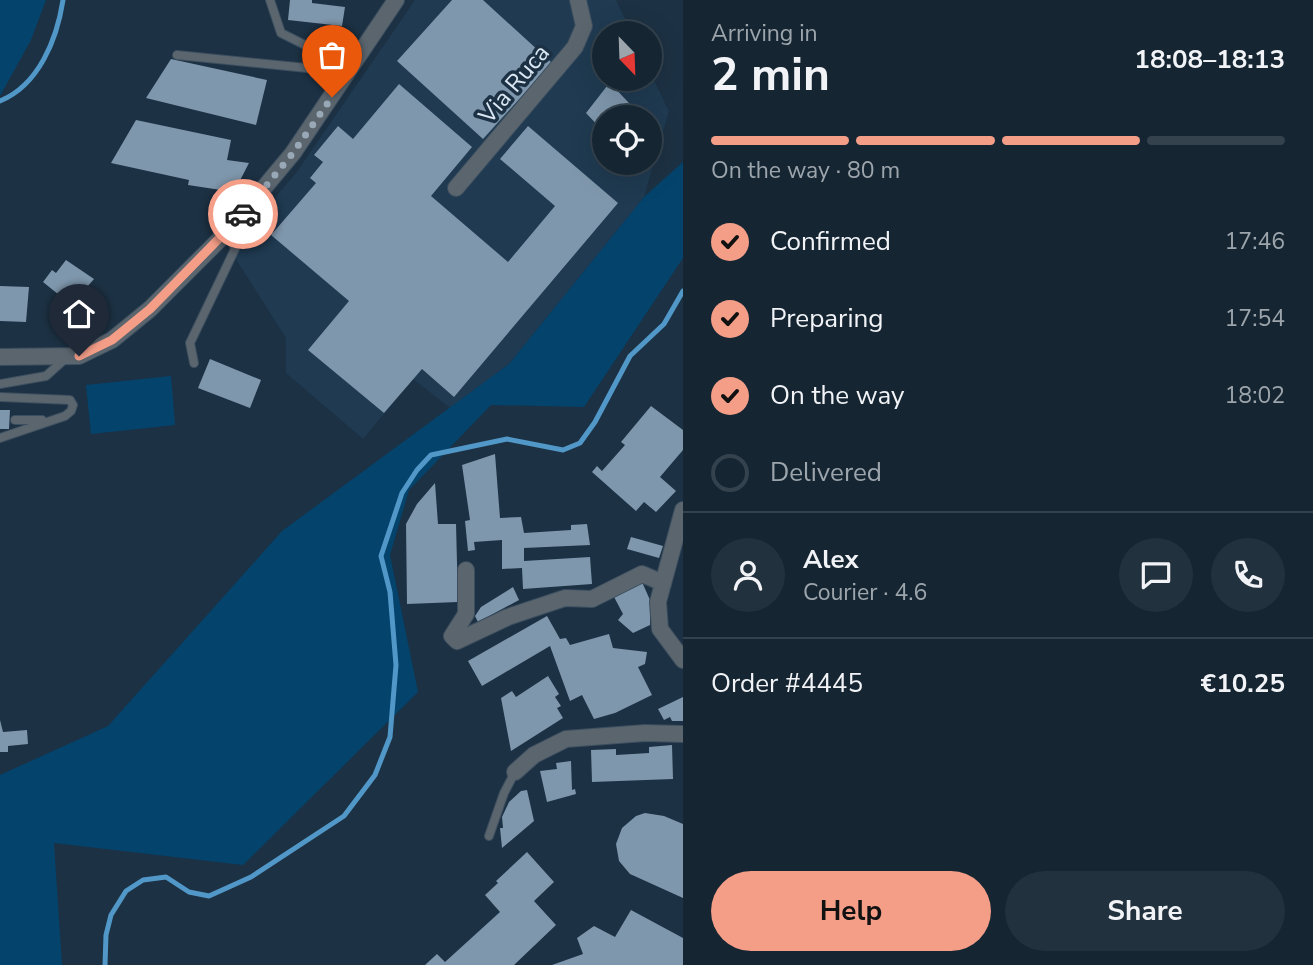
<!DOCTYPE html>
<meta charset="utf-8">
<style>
:root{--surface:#152532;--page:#22313e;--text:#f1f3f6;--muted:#9da5ac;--line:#34424d;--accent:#f49e88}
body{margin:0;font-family:"Nunito Sans",sans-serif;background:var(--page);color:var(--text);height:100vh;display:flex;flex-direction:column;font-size:26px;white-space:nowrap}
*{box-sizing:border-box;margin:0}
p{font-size:23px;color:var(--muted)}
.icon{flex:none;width:38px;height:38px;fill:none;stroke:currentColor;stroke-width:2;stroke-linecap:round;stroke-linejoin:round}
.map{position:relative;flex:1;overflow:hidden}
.panel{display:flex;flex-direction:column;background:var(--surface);width:630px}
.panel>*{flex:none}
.needle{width:46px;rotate:157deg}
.buttons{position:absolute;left:592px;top:21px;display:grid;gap:14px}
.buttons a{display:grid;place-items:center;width:70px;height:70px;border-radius:50%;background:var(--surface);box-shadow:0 7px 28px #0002,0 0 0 2px var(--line);font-size:35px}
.pin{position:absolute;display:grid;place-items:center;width:60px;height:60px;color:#fff;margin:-72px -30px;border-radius:50% 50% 50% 0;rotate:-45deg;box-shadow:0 0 7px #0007}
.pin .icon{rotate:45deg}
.courier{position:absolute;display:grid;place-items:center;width:70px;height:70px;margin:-35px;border:5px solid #f49e88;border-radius:50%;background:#fff;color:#222;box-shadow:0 2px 9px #0007}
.summary em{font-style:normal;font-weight:700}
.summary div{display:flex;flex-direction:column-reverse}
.summary{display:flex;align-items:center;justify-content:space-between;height:119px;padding:0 28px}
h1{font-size:46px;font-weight:700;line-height:52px}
.bar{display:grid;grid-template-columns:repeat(4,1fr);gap:10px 7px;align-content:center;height:84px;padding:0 28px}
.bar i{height:9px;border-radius:5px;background:var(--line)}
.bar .on{background:var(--accent)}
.bar p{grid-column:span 4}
.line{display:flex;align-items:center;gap:18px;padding:0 28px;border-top:2px solid var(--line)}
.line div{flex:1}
.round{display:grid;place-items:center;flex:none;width:74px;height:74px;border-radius:37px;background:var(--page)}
ol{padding:0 28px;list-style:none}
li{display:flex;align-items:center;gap:21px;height:77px}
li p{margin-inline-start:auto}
li .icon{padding:7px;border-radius:50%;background:var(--accent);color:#111;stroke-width:4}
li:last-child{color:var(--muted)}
li i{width:38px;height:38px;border:4px solid var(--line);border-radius:50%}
.button{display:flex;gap:14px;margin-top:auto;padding:14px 28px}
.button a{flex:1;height:80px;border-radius:42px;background:var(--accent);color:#111;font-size:28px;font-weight:700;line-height:80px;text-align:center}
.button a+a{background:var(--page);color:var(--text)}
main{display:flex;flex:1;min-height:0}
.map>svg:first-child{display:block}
.built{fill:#1f3a51;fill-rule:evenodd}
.green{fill:#04436c}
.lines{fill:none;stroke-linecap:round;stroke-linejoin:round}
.stream{stroke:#5198c8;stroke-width:5}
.building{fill:#7f97ac}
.lane-casing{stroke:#3b4e5f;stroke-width:10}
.street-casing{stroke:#3b4e5f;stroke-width:18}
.lane{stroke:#5b656e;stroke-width:8}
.street{stroke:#5b656e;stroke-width:16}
.done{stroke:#98a8b6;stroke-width:7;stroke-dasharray:0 12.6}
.route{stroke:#f49e88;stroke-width:9}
.labels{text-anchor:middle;stroke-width:7;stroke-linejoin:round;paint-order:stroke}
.street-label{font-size:24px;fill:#dbe8f4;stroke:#1c3143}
</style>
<main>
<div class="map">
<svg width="683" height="965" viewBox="0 0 683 965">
<rect width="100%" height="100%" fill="#1c3143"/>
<!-- built -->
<path class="built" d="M415,0H616L632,33H604V79H649V70L669,111L644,197L509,364L450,408L413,379L363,439L286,373V338L230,250L296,173ZM604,117H649V163H604Z"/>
<!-- green -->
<g class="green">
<polygon points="0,0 46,0 31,40 0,96"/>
<polygon points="683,162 683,258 584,407 491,405 409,490 390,555 418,692 243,865 54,843 62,965 0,965 0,775 108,726 282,531 509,364 644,197"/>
<polygon points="171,376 175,425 91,434 86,385"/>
</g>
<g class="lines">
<!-- stream -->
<g class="stream">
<path d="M0,101C39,85 57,39 63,0"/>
<polyline points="105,965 106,935 111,915 126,891 143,880 166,877 189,892 209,896 251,877 344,816 375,775 390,737 396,665 390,592 381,556 402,493 417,470 431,455 507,439 563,450 580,443 595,422 630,356 664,324 683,291"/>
</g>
</g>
<!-- building -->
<g class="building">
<polygon points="290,0 312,0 312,3 345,7 342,26 288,20"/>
<polygon points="452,0 483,0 552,63 483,139 397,61"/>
<polygon points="171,59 267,80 256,125 146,98"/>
<polygon points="399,84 472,147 431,196 508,262 555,206 500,159 528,126 618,203 454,397 422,369 384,413 308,350 349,301 271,235 316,183 310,178 323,162 314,155 338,126 353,139"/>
<polygon points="607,86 613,86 642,117 604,117 604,132 586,113"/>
<polygon points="136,120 231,140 227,160 249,163 234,192 188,185 189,180 111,163"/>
<polygon points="66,260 94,279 80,295 77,293 69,303 43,282 52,270 56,273"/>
<polygon points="0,286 29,287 26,322 0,321"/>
<polygon points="210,359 261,380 250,408 198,388"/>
<polygon points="651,406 683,430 683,450 660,477 676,491 656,512 644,502 636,511 592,472 597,466 602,471 625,445 621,442"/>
<polygon points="0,410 10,410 9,429 0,429"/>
<polygon points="495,454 500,518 521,517 524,533 571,530 571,525 587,524 590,545 524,548 524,561 590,557 592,584 523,589 522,568 502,569 502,540 474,542 475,550 468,551 465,521 470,520 462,465"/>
<polygon points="435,483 438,524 456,524 458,602 407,604 406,524 417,504"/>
<polygon points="631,537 663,546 659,558 627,549"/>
<polygon points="642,582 650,600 650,625 633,633 618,620 623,614 613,595"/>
<polygon points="513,587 519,600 478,622 475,616 481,607"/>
<polygon points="547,616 560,639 566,638 570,645 609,634 613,648 647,652 645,664 638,667 652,695 615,713 594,719 582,695 570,701 550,646 482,686 468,661"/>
<polygon points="548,676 559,694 555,697 561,706 557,708 563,718 511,751 501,698 512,691 516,697"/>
<polygon points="683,697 683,721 672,721 670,717 664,720 658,709"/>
<polygon points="0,720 3,732 27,730 28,744 8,746 8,752 0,752"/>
<polygon points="672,745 673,779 592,782 591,750 616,749 616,755 649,753 649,747"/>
<polygon points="571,761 572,790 575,789 576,794 547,802 540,771 557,769 556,763"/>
<polygon points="527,790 534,821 502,848 500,828 503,828 502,817 509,802 521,791"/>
<polygon points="645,813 664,816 683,824 683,898 630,874 619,861 616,844 622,828 636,816"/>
<polygon points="527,852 554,882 534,901 556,925 514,965 425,965 437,954 445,962 500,912 485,895 498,883 496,881"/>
<polygon points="631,910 683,938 683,965 552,965 583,954 577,938 594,926 615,937"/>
</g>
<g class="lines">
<!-- lane casing -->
<g class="lane-casing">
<g id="lane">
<polyline points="270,0 281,33 351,68"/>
<polyline points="177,55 317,69 345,78"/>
<polyline points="194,363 190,343 235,249 229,231"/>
<polyline points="0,384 46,376 66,358"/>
<polyline points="0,397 70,400 73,405 71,411 65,416 0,438"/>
<polyline points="15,420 42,420"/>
<polyline points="489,836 504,793 515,772"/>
</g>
</g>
<!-- street casing -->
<g class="street-casing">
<g id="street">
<polyline points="456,188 575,47 584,26 578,0"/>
<polyline points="0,357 79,356 112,340 150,309 228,231 293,153 396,0"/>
<polyline points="683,510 658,602 660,629 683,660"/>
<polyline points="466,570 466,614 452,636 457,641 508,617 565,598 592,599 642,574 663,583"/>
<polyline points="515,772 534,755 566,739 645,733 683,734"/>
</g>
</g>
<!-- lane -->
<use href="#lane" class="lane"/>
<!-- street -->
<use href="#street" class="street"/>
</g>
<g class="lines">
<!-- done -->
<polyline class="done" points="243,214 293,153 332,97"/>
<!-- route -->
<polyline class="route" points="79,356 112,340 150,309 243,214"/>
</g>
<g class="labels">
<!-- street labels -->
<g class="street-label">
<text transform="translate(514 84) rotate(-50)" y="8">Via Ruca</text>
</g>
</g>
</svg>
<div class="buttons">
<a><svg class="needle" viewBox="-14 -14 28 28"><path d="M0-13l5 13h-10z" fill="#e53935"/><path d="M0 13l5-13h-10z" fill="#9da5ac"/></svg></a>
<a><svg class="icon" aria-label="locate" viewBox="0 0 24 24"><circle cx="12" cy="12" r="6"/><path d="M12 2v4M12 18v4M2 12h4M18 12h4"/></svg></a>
</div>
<div class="pin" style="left:332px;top:97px;background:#ea580c"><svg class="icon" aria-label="bag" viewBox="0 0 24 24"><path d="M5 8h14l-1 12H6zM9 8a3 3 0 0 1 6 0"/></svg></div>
<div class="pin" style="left:79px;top:356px;background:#1f2937"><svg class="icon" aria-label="home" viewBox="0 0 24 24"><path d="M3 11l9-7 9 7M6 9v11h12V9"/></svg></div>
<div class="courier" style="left:243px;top:214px"><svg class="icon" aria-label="car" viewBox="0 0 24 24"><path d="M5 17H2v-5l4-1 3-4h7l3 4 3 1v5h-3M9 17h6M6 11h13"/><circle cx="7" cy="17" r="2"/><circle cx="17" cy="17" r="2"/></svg></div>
</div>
<section class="panel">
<div class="summary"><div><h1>2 min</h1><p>Arriving in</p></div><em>18:08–18:13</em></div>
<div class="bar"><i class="on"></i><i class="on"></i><i class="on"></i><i></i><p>On the way · 80 m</p></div>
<ol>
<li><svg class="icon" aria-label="check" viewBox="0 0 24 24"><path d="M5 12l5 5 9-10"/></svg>Confirmed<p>17:46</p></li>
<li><svg class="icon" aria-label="check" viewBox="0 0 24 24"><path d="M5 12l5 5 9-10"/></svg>Preparing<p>17:54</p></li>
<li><svg class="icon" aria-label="check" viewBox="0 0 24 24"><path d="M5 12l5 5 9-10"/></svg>On the way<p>18:02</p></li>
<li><i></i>Delivered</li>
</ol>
<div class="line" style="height:126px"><a class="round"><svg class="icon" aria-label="person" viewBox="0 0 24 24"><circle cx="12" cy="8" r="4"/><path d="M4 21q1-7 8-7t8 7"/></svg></a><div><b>Alex</b><p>Courier · 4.6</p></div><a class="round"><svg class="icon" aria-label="chat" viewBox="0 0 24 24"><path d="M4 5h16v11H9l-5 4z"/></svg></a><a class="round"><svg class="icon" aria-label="phone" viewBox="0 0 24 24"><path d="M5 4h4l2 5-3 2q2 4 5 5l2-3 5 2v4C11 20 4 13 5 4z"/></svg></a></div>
<div class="line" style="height:91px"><div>Order #4445</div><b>€10.25</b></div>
<div class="button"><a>Help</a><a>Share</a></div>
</section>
</main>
